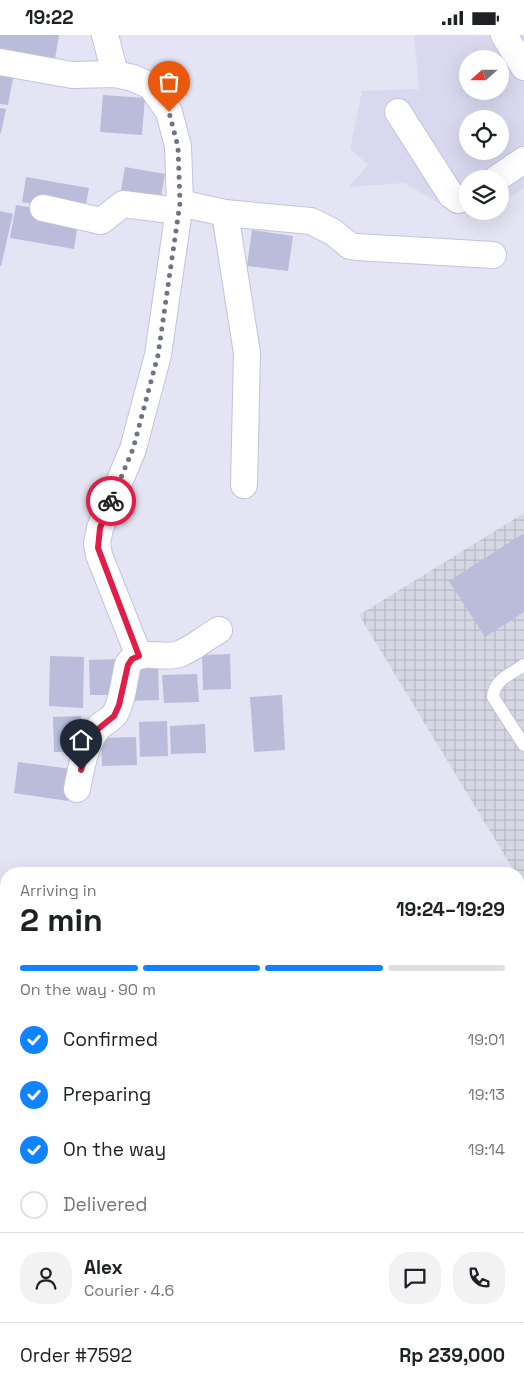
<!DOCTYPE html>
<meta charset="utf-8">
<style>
:root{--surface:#fff;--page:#f2f2f2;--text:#202124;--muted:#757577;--line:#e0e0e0;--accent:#1083ff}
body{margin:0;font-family:"Space Grotesk",sans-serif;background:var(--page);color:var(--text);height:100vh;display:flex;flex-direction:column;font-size:19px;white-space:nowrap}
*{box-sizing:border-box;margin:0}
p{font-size:16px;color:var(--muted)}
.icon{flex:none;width:28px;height:28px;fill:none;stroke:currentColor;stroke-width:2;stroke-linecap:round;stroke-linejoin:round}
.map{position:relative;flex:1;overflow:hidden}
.drawer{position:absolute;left:0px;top:832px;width:525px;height:531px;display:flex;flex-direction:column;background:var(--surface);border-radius:20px 20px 0 0;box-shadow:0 5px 20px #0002}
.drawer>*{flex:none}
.needle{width:32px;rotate:249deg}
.tools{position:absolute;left:459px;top:15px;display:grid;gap:10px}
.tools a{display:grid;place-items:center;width:50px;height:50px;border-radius:50%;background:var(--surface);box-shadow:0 5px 20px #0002;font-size:25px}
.pin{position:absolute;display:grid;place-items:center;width:42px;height:42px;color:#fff;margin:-51px -21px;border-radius:50% 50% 50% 0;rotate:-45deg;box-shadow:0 0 5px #0007}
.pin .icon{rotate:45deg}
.courier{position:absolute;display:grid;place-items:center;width:50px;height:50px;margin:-25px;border:4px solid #e11d48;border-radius:50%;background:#fff;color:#222;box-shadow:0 1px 6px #0007}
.headline em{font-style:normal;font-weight:600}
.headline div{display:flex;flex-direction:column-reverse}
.headline{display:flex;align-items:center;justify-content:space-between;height:85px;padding:0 20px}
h1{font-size:32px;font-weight:600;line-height:38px}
.bar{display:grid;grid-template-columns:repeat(4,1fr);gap:8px 5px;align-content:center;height:60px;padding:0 20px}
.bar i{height:6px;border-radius:4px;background:var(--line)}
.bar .on{background:var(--accent)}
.bar p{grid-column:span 4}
.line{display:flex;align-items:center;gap:12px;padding:0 20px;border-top:1px solid var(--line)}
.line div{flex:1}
.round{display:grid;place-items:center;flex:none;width:52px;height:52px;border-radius:20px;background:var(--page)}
ol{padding:0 20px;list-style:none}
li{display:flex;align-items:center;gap:15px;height:55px}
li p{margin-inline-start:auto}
li .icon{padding:5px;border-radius:50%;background:var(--accent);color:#fff;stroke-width:4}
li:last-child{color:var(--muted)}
li i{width:28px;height:28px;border:2px solid var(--line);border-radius:50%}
.status{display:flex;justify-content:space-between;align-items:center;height:35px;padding:0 25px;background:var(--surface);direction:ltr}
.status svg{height:14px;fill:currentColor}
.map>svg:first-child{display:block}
.residential{fill:#d9d8ef;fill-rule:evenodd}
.industrial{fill:url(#industrial-grid)}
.park{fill:url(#park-dots)}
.building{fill:#bbbcd9}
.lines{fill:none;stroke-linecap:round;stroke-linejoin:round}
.lane-casing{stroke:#c3c2de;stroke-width:14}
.street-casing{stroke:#c3c2de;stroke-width:28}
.lane{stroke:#fff;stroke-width:12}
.street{stroke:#fff;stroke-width:26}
.done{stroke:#717283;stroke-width:5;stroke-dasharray:0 9}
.route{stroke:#e11d48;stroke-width:6}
</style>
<div class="status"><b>19:22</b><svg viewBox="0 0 49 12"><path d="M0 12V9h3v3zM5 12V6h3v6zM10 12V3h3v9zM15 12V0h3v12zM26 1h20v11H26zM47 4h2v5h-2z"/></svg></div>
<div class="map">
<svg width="524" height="1363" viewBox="0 0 524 1363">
<defs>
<pattern id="industrial-grid" width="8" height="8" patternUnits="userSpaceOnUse" patternTransform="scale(1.25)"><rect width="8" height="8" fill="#d6d7e3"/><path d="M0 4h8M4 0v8" fill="none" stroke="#b8b9c4"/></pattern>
<pattern id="park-dots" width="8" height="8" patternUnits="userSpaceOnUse" patternTransform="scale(1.25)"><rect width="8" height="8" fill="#e0a8ed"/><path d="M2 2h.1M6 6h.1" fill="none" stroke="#b68ac2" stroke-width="1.8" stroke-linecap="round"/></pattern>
</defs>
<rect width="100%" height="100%" fill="#e5e4f4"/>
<!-- residential -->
<path class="residential" d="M414,0H524V153L512,161L500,164V144H468L467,172L453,176L404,148L349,152L368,130L350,114L362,56L419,54ZM468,24H500V56H468ZM468,84H500V116H468Z"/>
<!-- industrial -->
<polygon class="industrial" points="524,478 524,852 519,839 516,839 359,580"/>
<!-- park -->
<polygon class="park" points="0,1154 6,1164 6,1358 117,1358 129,1363 0,1363"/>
<!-- building -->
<g class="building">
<polygon points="0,0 59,0 54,30 0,21"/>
<polygon points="0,36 14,38 8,70 0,69"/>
<polygon points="103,60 145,63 142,100 100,97"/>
<polygon points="0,73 6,74 1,98 0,98"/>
<polygon points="125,132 165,139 160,168 120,161"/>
<polygon points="26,142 89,153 84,179 22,167"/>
<polygon points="16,170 79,181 74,214 10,203"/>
<polygon points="0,176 13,179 1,231 0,231"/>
<polygon points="252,195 293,201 288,236 247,231"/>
<polygon points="524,498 524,577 485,602 449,546"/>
<polygon points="230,619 231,654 203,655 202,620"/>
<polygon points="50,621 84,622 83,673 49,671"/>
<polygon points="117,624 118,660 90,660 89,625"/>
<polygon points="158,630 159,665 130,666 129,631"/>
<polygon points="197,639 199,667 164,668 162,640"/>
<polygon points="282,660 285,715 254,717 250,662"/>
<polygon points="81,681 82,717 54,717 53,682"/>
<polygon points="167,686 168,721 140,722 139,687"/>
<polygon points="205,689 206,718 171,719 170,691"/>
<polygon points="136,702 137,730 102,731 101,703"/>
<polygon points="18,727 72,734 68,766 14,758"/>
</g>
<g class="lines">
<!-- lane casing -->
<g class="lane-casing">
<path id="lane" d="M524,630C511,639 494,645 493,662L524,710"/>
</g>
<!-- street casing -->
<g class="street-casing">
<g id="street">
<polyline points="105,0 115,39"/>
<polyline points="504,0 524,32"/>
<polyline points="0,27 72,40 115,39 133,43 151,51 169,77 178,111 180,168 158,320 133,414 100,493 97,508 99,520 139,621"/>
<polyline points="398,77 451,160 458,165 468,162"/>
<polyline points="496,144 524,125"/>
<polyline points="180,168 225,178 311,186 333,197 350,211 357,212 493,220"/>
<polyline points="43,173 101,186 123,169 178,176"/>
<polyline points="225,178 247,318 244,450"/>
<path d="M77,754C81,734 85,710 97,694C102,688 111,685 115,679C123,665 124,645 128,629C139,612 163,625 179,619C193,614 206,602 219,595"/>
</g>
</g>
<!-- lane -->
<use href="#lane" class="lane"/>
<!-- street -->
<use href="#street" class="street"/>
</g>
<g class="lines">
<!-- done -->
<polyline class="done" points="111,466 133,414 158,320 180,168 178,112 169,77"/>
<!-- route -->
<polyline class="route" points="81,735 88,714 98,694 114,681 119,670 128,630 132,624 139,621 98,513 100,493 111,466"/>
</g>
</svg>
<div class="tools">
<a><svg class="needle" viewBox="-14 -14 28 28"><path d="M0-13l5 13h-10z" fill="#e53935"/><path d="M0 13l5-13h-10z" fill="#757577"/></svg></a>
<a><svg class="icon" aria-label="locate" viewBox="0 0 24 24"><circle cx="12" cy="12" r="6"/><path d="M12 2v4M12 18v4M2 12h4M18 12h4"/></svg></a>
<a><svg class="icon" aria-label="layers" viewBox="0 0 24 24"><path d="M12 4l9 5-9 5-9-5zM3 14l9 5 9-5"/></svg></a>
</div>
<div class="pin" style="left:169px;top:77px;background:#ea580c"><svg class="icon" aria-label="bag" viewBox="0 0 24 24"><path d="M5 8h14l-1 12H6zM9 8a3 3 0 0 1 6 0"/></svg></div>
<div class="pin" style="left:81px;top:735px;background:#1f2937"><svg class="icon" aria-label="home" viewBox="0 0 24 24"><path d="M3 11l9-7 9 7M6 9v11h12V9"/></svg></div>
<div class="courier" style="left:111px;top:466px"><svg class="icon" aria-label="bike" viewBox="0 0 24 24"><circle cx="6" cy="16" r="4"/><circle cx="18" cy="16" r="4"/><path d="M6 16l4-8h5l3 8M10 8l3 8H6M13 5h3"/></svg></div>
<section class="drawer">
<div class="headline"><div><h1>2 min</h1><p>Arriving in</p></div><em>19:24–19:29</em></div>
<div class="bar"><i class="on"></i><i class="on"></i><i class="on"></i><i></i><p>On the way · 90 m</p></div>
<ol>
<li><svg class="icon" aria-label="check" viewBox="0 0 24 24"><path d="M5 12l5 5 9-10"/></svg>Confirmed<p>19:01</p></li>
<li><svg class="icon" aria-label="check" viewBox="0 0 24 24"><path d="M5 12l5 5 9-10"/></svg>Preparing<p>19:13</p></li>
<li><svg class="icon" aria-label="check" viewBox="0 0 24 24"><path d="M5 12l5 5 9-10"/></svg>On the way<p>19:14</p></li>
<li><i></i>Delivered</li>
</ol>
<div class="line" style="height:90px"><a class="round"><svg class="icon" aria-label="person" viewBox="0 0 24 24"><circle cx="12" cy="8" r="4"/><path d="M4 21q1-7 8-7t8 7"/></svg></a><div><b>Alex</b><p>Courier · 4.6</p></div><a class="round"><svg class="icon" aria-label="chat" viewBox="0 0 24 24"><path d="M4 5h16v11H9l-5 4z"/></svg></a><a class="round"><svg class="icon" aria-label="phone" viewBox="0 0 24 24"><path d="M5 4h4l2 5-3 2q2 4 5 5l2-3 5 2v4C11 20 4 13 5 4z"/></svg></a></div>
<div class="line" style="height:65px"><div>Order #7592</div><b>Rp 239,000</b></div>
</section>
</div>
